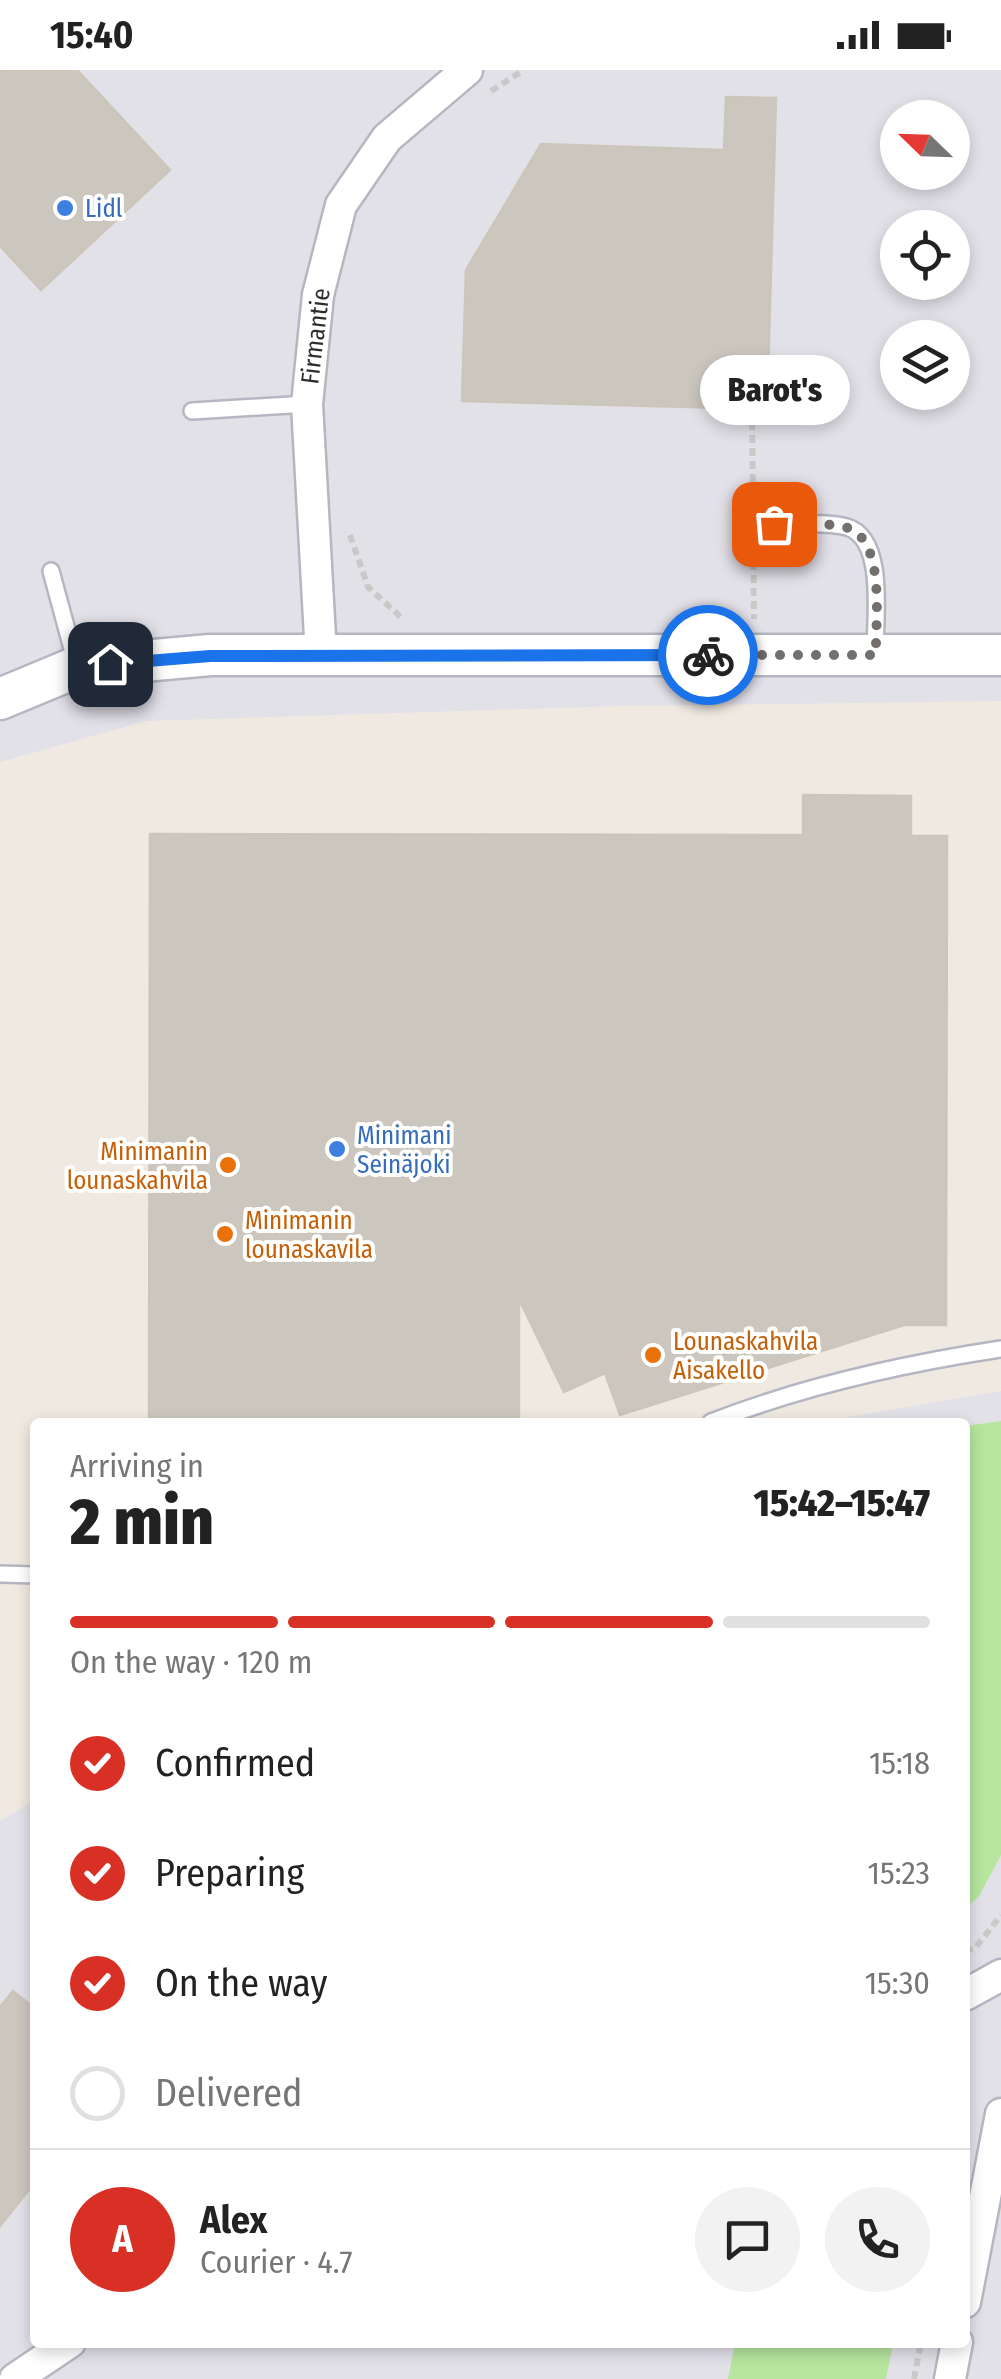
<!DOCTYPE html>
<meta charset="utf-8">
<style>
:root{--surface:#fff;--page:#f2f2f2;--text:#222;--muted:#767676;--line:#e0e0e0;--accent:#d93025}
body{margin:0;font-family:"Fira Sans Condensed",sans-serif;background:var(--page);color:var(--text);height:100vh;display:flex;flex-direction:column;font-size:38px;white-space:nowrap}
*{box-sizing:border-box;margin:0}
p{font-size:32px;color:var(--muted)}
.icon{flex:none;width:55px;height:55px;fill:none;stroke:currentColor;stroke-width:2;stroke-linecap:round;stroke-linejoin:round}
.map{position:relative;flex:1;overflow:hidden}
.details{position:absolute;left:30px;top:1348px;width:940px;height:930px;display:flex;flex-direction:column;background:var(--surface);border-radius:10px;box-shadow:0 5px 15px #0003}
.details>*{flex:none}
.needle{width:65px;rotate:293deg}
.fabs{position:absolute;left:880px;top:30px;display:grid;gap:20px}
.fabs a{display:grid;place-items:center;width:90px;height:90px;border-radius:50%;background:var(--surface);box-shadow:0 5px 15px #0003;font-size:50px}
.pin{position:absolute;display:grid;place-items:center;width:85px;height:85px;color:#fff;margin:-42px;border-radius:20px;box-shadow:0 5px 15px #0006}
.courier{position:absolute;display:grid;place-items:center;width:100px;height:100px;margin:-50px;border:8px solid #1a73e8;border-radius:50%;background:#fff;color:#222;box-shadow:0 2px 12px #0007}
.bubble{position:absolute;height:70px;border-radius:35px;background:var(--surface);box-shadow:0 5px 15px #0003;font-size:32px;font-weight:800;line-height:70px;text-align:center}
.overview em{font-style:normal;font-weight:800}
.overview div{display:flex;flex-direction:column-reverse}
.overview{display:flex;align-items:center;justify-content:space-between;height:170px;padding:0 40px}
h1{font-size:65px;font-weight:800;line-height:75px}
.bar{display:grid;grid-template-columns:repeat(4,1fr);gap:15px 10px;align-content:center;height:120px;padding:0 40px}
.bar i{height:12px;border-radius:8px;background:var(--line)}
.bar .active{background:var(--accent)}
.bar p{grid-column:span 4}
.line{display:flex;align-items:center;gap:25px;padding:0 40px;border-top:2px solid var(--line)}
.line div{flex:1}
.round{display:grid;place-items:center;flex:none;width:105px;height:105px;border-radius:52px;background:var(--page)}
ol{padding:0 40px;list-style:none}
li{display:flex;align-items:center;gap:30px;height:110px}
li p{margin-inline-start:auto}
li .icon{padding:10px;border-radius:50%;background:var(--accent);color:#fff;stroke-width:4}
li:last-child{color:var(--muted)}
li i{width:55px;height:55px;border:5px solid var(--line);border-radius:50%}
.status{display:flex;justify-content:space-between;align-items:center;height:70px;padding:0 50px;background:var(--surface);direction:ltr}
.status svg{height:28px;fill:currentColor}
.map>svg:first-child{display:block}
.industrial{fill:#e3e1e8;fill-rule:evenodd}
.green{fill:#b6e59e}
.building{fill:#cbc7bf;stroke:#cbc5ba;stroke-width:2.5}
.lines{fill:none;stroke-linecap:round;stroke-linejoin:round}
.lane-casing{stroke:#b4b7c1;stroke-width:20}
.street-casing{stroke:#b4b7c1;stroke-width:35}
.secondary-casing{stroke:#b4b7c1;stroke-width:45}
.path{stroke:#c9c9c9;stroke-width:6;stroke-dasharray:8 5;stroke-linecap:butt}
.lane{stroke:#fff;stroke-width:15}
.street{stroke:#fff;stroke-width:30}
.secondary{stroke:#fff;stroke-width:40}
.done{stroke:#726f6d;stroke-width:10;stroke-dasharray:0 18}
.route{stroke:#1a73e8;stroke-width:12}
.shop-dot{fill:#3f7fe0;stroke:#fff;stroke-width:4}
.food-dot{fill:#e8710a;stroke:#fff;stroke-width:4}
.labels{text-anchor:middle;stroke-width:8;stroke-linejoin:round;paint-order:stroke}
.shop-label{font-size:25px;fill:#366cbe;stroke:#fff;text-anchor:start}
.street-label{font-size:25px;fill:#2e2e2e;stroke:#fff}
.food-label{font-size:25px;fill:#c56008;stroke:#fff;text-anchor:start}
</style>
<div class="status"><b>15:40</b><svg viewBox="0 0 49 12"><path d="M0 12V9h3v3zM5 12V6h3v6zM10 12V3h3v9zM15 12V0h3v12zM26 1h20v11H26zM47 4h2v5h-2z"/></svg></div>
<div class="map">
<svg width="1001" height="2309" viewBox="0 0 1001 2309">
<rect width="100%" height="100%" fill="#efe9e1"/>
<!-- industrial -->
<g class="industrial">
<path d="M0,0H1001V631L623,636L146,651L0,692ZM898,48H952V102H898ZM898,158H952V212H898ZM898,268H952V322H898Z"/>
<polygon points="1001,1321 1001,2309 0,2309 0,1751 35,1730 35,2272 965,2272 965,1352 818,1352"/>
</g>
<!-- green -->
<g class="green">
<polygon points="1001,1351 1001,1785 979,1826 965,1839 965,1356"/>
<polygon points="735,2273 735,2272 893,2273 886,2309 728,2309"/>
</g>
<!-- building -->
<g class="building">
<polygon points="0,0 77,0 170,100 41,220 0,176"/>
<polygon points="726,27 776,28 767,339 462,331 466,200 541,74 724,80"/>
<polygon points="803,725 911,726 911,766 947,766 946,1255 904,1255 620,1345 605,1303 564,1322 519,1229 519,1352 149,1352 150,764 803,765"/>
<polygon points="13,1921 35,1939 35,2112 0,2156 0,1937"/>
</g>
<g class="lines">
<!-- lane casing -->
<g class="lane-casing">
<g id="lane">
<polyline points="192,341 307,334"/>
<path d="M774,454C796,455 825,451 847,457C886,469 875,548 875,581"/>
<polyline points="51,501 77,597"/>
<path d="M711,1352C804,1316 902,1294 1001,1279"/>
<polyline points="0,1504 35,1505"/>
</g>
</g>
<!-- street casing -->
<g class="street-casing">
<g id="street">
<polyline points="321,585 307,334 318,225 341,135 387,68 467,0"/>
<polyline points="965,1925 1001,1905"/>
<polyline points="965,2232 1001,2044"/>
<polyline points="15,2309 70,2272"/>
<polyline points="950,2309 957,2272"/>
</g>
</g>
<!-- secondary casing -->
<g class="secondary-casing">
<polyline id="secondary" points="0,629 77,597 210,585 1001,585"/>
</g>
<!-- path -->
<g class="path">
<polyline points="491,21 524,0"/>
<polyline points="752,339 753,444"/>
<polyline points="350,465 368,517 403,549"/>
<polyline points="753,466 754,549"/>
<polyline points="965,1882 976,1877 1001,1845"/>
<polyline points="965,2036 965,2037"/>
<polyline points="914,2309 921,2272"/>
</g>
<!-- lane -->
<use href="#lane" class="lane"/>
<!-- street -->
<use href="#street" class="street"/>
<!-- secondary -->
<use href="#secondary" class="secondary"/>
</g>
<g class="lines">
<!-- done -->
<path class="done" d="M708,585H876C875,551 887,468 845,457C823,452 797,455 774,454"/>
<!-- route -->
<polyline class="route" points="110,594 210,586 708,585"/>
</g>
<!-- markers -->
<g class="shop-dot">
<circle cx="65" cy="138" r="10"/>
<circle cx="337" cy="1079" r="10"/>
</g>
<g class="food-dot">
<circle cx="228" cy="1095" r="10"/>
<circle cx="225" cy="1164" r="10"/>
<circle cx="653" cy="1285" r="10"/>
</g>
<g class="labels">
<!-- shop labels -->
<g class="shop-label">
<text x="85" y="147">Lidl</text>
<text x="357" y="1074">Minimani<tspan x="357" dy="29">Seinäjoki</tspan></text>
</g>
<!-- street labels -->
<g class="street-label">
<text transform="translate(315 266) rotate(-83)" y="9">Firmantie</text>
</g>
<!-- food labels -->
<g class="food-label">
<text x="208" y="1090" text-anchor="end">Minimanin<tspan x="208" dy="29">lounaskahvila</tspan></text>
<text x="245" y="1159">Minimanin<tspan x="245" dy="29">lounaskavila</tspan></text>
<text x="673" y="1280">Lounaskahvila<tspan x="673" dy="29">Aisakello</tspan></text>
</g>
</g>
</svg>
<div class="fabs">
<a><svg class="needle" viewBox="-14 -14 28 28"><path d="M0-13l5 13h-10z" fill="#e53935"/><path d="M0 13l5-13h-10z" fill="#767676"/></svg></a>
<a><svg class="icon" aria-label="locate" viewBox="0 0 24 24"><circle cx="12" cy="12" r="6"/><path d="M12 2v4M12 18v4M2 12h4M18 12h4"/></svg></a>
<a><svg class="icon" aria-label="layers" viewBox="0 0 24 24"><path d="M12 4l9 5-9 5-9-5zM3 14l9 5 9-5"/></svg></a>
</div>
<div class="pin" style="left:774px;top:454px;background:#ea580c"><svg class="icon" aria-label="bag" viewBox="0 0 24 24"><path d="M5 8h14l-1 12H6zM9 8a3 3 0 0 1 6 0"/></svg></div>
<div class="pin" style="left:110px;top:594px;background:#1f2937"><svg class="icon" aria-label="home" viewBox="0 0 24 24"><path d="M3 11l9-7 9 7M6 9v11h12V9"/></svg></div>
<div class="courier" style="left:708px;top:585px"><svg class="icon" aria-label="bike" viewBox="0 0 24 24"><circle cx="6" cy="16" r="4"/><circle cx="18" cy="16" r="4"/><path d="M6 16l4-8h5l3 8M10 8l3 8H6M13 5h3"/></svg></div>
<div class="bubble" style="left:700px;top:285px;width:150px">Barot's</div>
<section class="details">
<div class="overview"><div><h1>2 min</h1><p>Arriving in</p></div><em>15:42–15:47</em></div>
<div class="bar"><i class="active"></i><i class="active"></i><i class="active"></i><i></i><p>On the way · 120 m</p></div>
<ol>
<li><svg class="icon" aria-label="check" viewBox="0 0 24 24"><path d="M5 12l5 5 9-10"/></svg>Confirmed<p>15:18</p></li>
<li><svg class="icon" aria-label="check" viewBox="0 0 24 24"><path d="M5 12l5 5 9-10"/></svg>Preparing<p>15:23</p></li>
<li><svg class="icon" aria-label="check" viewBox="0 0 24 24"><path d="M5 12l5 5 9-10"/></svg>On the way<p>15:30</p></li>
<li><i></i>Delivered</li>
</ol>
<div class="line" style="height:180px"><b class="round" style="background:var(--accent);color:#fff">A</b><div><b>Alex</b><p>Courier · 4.7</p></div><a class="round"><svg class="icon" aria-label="chat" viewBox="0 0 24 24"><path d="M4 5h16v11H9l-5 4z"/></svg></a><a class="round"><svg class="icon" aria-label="phone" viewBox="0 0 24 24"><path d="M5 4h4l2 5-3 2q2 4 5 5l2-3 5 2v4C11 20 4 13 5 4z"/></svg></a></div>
</section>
</div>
